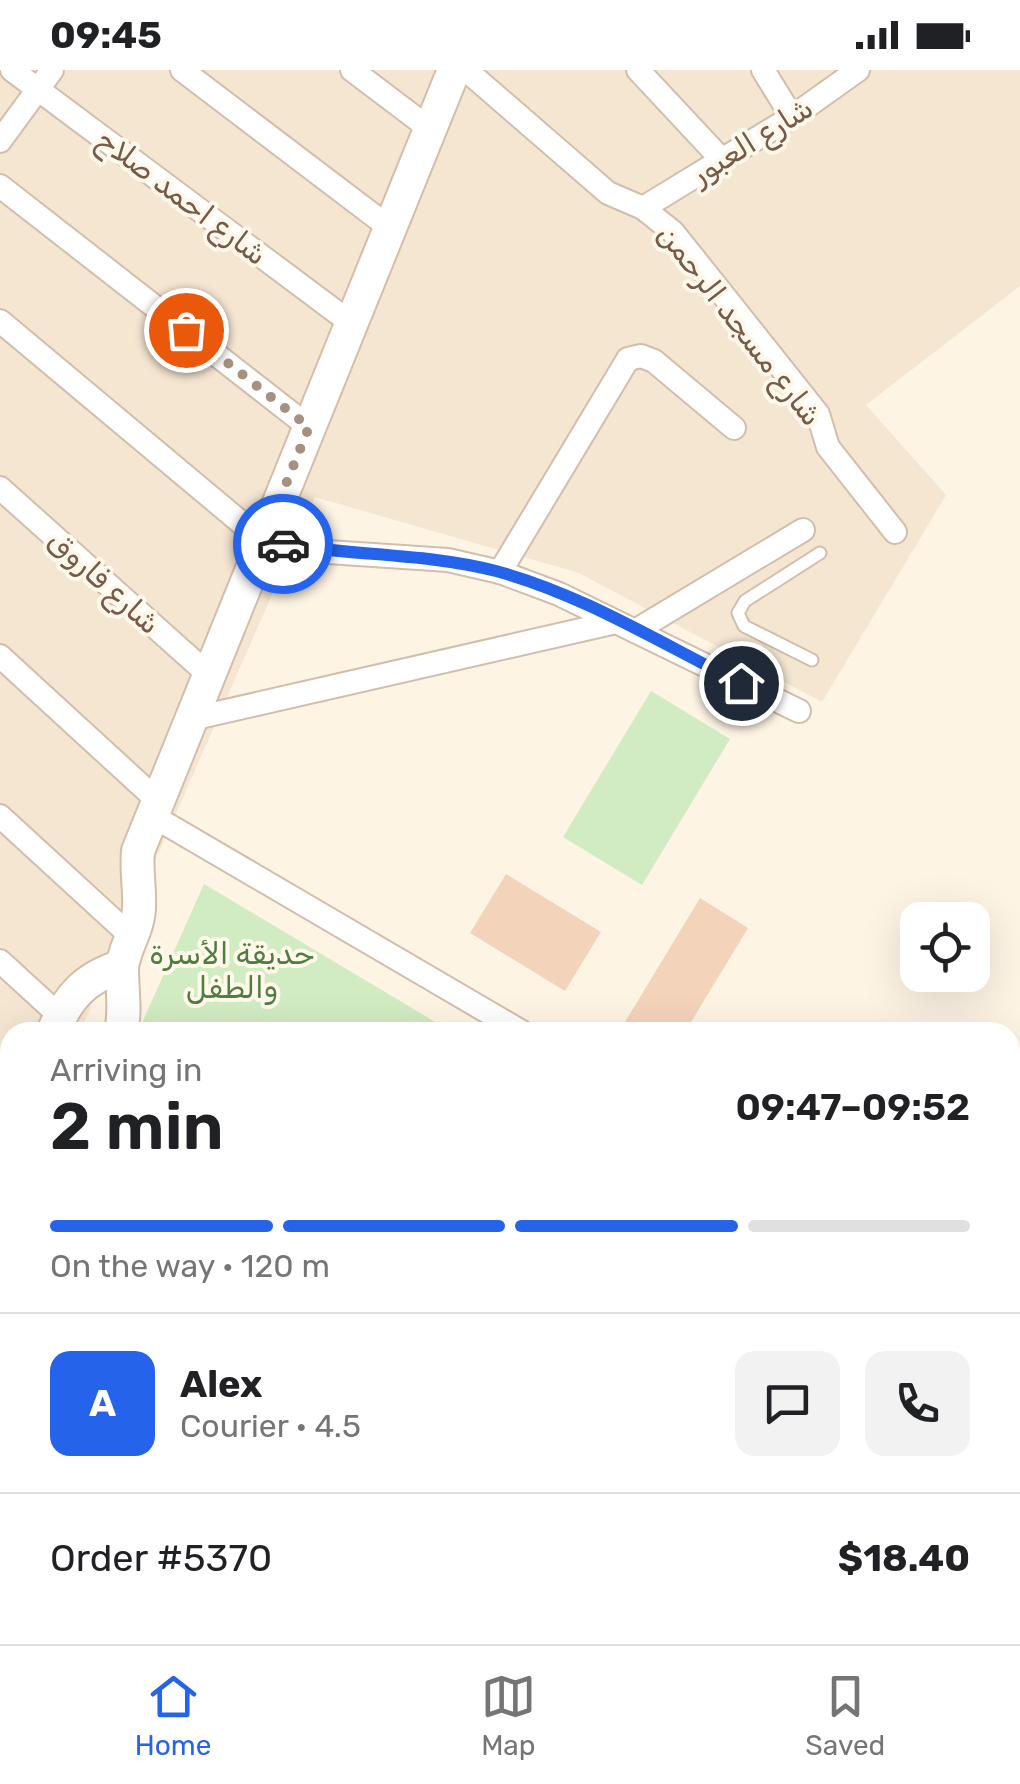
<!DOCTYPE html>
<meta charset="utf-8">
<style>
:root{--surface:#fff;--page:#f2f2f2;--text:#202124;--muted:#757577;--line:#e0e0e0;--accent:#2563eb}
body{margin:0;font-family:Rubik,Cairo,sans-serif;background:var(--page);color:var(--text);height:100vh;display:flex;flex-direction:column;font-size:38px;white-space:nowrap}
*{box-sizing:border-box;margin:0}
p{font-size:32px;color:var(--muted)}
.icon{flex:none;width:55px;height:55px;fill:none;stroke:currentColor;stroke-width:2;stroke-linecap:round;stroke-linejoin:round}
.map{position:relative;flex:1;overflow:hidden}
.side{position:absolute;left:0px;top:952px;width:1020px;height:622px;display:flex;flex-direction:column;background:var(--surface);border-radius:30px 30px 0 0;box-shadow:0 10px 40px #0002}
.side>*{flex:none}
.controls{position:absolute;left:900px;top:832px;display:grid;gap:20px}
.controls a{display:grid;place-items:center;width:90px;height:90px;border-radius:20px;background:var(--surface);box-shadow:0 10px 40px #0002;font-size:50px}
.pin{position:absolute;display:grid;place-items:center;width:85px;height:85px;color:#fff;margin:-42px;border:5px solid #fff;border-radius:50%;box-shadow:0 2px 10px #0007}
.courier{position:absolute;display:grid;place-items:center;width:100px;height:100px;margin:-50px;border:8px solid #2563eb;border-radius:50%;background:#fff;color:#222;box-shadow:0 2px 12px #0007}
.head em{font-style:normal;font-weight:600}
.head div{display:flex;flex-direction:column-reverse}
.head{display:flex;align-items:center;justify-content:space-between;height:170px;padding:0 50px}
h1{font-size:65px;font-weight:600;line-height:75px}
.bar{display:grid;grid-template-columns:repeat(4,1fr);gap:15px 10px;align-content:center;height:120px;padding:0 50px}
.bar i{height:12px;border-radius:8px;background:var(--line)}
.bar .active{background:var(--accent)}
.bar p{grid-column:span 4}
.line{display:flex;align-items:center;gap:25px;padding:0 50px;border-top:2px solid var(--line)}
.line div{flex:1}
.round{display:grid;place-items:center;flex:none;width:105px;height:105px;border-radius:20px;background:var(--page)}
.status{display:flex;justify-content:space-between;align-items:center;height:70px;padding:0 50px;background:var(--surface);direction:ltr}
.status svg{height:28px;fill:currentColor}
.tabs{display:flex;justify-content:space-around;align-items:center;height:140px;border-top:2px solid var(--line);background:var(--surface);font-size:28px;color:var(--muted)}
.tabs a{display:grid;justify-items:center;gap:5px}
.tabs .active{color:var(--accent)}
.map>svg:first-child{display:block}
.residential{fill:#f5e6d2}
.education{fill:#f1e1f9}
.green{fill:#d1ebc2}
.building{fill:#f4d3bb}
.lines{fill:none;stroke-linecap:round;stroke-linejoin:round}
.lane-casing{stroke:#d1beac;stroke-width:15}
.street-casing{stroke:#d1beac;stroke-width:26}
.secondary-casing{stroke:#d4beaa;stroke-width:36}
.path{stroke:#d9b69d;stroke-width:5;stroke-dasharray:2.5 8;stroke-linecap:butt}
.lane{stroke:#fff;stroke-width:11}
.street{stroke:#fff;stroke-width:22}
.secondary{stroke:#fff;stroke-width:32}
.rail{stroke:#b7a2c7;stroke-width:8;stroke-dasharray:15 10;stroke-linecap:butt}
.done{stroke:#a6907f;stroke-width:10;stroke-dasharray:0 18}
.route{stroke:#2563eb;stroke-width:12}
.labels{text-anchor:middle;stroke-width:8;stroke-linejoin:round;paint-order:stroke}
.street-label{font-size:30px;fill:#775a48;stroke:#fff8eb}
.park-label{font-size:30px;fill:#507d40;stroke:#fff8eb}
</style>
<div class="status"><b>09:45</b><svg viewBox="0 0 49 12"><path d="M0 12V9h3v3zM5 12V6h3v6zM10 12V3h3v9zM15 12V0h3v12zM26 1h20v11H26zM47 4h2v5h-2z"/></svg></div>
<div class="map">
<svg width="1020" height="1574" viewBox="0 0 1020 1574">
<rect width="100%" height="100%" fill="#fdf4e4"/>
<!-- residential -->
<polygon class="residential" points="0,0 1020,0 1020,216 866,335 946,425 822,632 579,503 315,427 80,962 10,962 10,1141 0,1161"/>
<!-- education -->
<polygon class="education" points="1020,1545 1020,1574 988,1574 998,1565 1010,1565 1010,1554"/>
<!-- green -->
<g class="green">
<polygon points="651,621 730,669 642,815 563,767"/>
<polygon points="204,814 452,962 138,962"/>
<polygon points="10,1250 10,1440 0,1435 0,1273"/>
<polygon points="293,1565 582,1565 575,1574 313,1574"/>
</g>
<!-- building -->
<g class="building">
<polygon points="506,804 601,862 565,921 470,863"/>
<polygon points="700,828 748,858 685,962 631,962 622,957"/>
<polygon points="526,1565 563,1565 556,1574 519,1574"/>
</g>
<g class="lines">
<!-- lane casing -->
<g class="lane-casing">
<polyline id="lane" points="812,590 744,556 738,543 745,531 820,483"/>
</g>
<!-- street casing -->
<g class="street-casing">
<g id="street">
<polyline points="12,0 351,253"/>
<polyline points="182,0 390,158"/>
<polyline points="352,0 430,59"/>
<polyline points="466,0 608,123 643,138 673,162 818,344 828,377 895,462"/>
<polyline points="638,0 723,91"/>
<polyline points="763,0 792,47"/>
<polyline points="0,71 52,0"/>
<polyline points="0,116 309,357"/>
<polyline points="643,138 792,47 858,0"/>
<polyline points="0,251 263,471 328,482 448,490 500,502 559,524 799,641"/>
<polyline points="0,418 209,605"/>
<polyline points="500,502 628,289 641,286 654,291 734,358"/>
<polyline points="635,561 803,460"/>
<polyline points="0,586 158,731"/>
<polyline points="191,649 616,552"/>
<polyline points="151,745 522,962"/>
<polyline points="0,746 134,869"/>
<polyline points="0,891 60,946"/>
<polyline points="1010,1527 1020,1518"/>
<polyline points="958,1574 968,1565"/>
</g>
</g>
<!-- secondary casing -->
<g class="secondary-casing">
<g id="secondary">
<path d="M53,962C68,927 84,908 122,896"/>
<path d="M121,962C126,940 122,921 122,899C123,879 139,859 139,837C140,818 136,801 138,781L454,0"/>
<polyline points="0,1084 10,1061"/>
<polyline points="0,1226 10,1205"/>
</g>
</g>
<!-- path -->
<g class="path">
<polyline points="0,1380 10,1377"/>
<polyline points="407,1565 411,1574"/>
<polyline points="470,1565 473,1574"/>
<polyline points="442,1574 445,1565"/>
<polyline points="482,1574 489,1565"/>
</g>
<!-- lane -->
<use href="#lane" class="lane"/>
<!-- street -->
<use href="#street" class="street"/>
<!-- secondary -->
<use href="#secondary" class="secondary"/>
<!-- rail -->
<g class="rail">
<polyline points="1010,1390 1020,1381"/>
<polyline points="807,1574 817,1565"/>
</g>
</g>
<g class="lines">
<!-- done -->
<polyline class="done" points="186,260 309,357 263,471 283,474"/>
<!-- route -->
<path class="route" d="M283,474C354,486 426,483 496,501C582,524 662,574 741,613"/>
</g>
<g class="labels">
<!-- street labels -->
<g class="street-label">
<text transform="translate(752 71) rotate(-32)" y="10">شارع العبور</text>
<text transform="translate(182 127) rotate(37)" y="10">شارع احمد صلاح</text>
<text transform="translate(740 255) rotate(52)" y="10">شارع مسجد الرحمن</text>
<text transform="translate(104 512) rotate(42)" y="10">شارع فاروق</text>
</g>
<!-- park labels -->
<g class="park-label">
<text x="232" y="894">حديقة الأسرة<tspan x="232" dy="34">والطفل</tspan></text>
</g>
</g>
</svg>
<div class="controls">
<a><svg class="icon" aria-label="locate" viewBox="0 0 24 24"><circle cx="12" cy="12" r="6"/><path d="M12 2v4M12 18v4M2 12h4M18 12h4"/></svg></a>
</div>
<div class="pin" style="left:186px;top:260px;background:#ea580c"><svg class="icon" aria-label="bag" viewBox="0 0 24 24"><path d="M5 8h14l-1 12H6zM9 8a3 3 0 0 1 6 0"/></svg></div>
<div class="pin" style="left:741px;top:613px;background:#1f2937"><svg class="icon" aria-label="home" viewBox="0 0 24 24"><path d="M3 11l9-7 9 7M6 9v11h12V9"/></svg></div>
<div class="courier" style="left:283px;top:474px"><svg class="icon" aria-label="car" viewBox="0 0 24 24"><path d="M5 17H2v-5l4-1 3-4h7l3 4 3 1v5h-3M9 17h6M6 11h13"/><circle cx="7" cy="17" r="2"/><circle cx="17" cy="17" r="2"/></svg></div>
<section class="side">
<div class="head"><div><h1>2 min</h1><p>Arriving in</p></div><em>09:47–09:52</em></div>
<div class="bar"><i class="active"></i><i class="active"></i><i class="active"></i><i></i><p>On the way · 120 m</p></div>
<div class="line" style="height:180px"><b class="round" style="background:var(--accent);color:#fff">A</b><div><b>Alex</b><p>Courier · 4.5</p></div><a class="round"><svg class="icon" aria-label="chat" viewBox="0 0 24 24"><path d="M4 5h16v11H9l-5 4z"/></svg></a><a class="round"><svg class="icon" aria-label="phone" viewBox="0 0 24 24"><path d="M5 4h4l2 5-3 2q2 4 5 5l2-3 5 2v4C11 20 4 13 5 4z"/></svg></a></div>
<div class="line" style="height:130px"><div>Order #5370</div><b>$18.40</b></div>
</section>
</div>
<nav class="tabs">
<a class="active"><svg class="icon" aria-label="home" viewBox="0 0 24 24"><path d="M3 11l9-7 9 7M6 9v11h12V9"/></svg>Home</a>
<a><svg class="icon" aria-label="map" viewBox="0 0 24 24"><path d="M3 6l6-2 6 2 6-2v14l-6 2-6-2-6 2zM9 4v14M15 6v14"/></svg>Map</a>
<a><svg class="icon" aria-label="saved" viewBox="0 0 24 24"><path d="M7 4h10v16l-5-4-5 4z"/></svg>Saved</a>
</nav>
